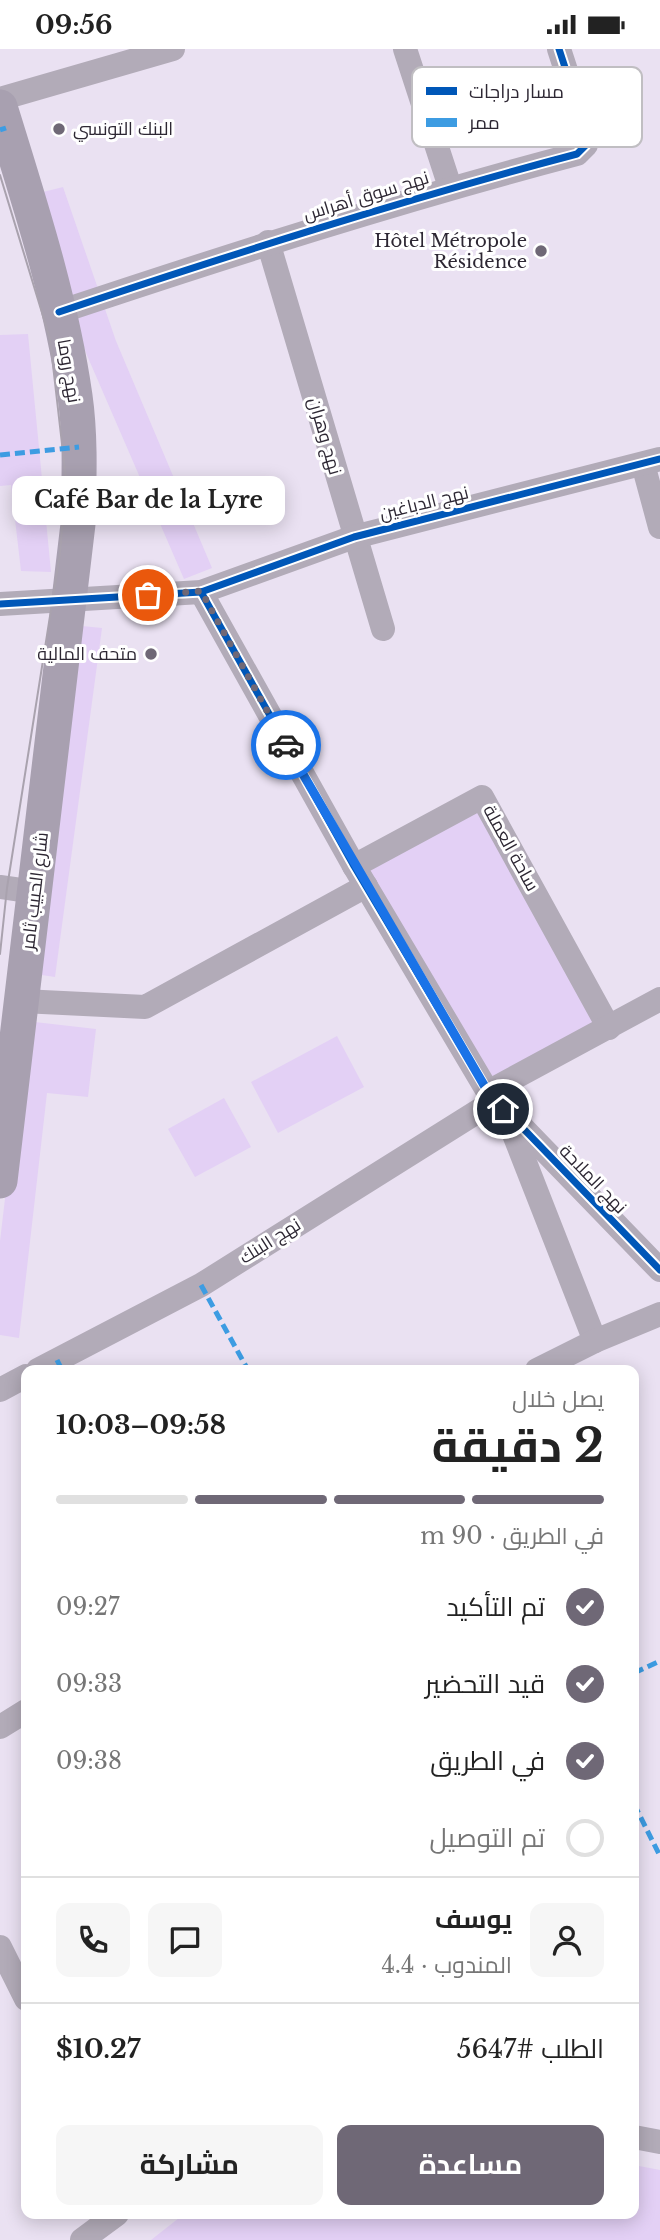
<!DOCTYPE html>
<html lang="ar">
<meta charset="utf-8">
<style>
:root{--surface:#fff;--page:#f6f6f6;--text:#222;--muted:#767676;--line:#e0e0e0;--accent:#6f6876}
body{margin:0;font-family:"Libre Baskerville",Cairo,serif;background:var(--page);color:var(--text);direction:rtl;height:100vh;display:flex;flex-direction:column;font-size:26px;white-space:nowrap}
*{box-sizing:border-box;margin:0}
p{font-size:23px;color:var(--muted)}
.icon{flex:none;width:38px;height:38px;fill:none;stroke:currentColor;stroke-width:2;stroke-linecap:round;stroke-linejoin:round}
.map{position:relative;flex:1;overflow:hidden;direction:ltr}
.side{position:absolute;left:21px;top:1316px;width:618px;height:854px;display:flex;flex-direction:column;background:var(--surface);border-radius:14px;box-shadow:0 4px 18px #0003;direction:rtl}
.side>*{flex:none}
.pin{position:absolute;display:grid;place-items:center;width:60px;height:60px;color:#fff;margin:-30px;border:4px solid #fff;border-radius:50%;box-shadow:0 2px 7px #0007}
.courier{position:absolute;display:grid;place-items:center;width:70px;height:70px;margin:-35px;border:5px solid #1a73e8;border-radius:50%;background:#fff;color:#222;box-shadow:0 2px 9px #0007}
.bubble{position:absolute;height:49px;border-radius:14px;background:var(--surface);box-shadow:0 4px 18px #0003;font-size:23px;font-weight:700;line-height:49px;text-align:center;direction:rtl}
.summary em{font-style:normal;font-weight:700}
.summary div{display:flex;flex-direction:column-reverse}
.summary{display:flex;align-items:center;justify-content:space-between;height:119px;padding:0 35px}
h1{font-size:46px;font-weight:700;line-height:52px}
.bar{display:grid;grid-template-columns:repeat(4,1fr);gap:10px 7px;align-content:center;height:84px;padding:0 35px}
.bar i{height:9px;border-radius:5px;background:var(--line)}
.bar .on{background:var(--accent)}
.bar p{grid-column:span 4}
.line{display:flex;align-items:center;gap:18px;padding:0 35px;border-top:2px solid var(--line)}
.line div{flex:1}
.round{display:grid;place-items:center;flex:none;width:74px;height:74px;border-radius:14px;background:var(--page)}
ol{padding:0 35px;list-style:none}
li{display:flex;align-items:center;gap:21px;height:77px}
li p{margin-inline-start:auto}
li .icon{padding:7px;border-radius:50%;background:var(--accent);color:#fff;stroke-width:4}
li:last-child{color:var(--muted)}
li i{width:38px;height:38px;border:4px solid var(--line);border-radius:50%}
.button{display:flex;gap:14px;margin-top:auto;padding:14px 35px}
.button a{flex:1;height:80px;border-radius:14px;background:var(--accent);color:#fff;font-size:28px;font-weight:700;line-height:80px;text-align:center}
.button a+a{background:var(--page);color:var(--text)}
.status{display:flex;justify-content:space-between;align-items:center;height:49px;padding:0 35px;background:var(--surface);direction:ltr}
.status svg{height:19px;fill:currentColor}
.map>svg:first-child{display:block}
.green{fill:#e3d0f5}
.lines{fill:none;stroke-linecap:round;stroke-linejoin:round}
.street{stroke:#b2abb8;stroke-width:24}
.secondary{stroke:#a8a0b0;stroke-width:35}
.tram{stroke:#a9a2ae;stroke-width:2}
.quiet{stroke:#3d9ce2;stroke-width:5;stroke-dasharray:10 5;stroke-linecap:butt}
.cycleway-casing{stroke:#fff;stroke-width:11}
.cycleway{stroke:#0057b8;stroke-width:7}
.done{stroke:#6f6876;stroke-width:7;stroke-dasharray:0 12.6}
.route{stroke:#1a73e8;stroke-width:9}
.poi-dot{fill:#6f6876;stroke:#fff;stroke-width:2.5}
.labels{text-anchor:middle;stroke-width:6;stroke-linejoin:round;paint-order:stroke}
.poi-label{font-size:18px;fill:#2d2733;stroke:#fff;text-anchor:end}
.street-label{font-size:18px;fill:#2d2733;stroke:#fff}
.key{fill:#fff;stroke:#c0bec2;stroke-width:2}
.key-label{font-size:19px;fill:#2d2733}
</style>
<div class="status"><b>09:56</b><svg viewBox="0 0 49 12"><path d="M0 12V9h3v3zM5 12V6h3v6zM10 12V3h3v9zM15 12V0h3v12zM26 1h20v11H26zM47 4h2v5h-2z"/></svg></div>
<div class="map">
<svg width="660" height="2191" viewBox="0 0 660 2191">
<rect width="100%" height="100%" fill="#eae1f2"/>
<!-- green -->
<g class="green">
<polygon points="63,138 116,292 212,519 184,530 86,304 35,145"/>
<polygon points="28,285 51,523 21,522 11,436 0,437 0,286"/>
<polygon points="82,577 102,579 55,928 35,925"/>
<polygon points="479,758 600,975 486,1038 365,821"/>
<polygon points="26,972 96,980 88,1048 47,1044 19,1289 0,1286 0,1192"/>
<polygon points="337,987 364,1038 278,1084 251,1033"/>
<polygon points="224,1049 251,1098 195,1128 168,1080"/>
<polygon points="634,2116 660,2121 660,2191 151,2191 184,2165 634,2165"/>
</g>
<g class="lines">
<!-- street -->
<g class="street">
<polyline points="405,0 450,138"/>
<polyline points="0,50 173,0"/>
<polyline points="268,193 383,580"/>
<path d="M59,263C230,206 402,151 577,105L586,96L587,86L559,0"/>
<polyline points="643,415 660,478"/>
<polyline points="201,543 354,817 488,1043 660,1221"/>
<polyline points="0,555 201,543 354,488 660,410"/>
<polyline points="354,817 482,748 609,979"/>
<polyline points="0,838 35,843"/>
<polyline points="22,952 145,958 366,837"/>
<polyline points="488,1043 660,950"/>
<polyline points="508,1070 595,1292"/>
<polyline points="38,1321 201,1236 496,1051"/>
<polyline points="537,1321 595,1292 660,1265"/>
<polyline points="0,1341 26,1327"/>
<polyline points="0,1678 26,1662"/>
<polyline points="0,1898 26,1950"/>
<polyline points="634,2088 660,2093"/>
<polyline points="82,2191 117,2165"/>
</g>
<!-- secondary -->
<path class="secondary" d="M0,58C29,152 61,249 75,347C81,389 79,432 78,475L0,1132"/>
<!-- tram -->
<polyline class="tram" points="0,126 50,290 66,430 60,504 7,839 0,905"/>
<!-- quiet -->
<g class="quiet">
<polyline points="0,81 6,79"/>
<polyline points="0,406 79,398"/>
<polyline points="201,1236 248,1321"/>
<polyline points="57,1311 62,1321"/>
<polyline points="634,1624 660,1612"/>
<polyline points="634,1755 660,1807"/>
</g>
<!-- cycleway casing -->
<g class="cycleway-casing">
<g id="cycleway">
<path d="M59,263C230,206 402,151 577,105L586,96L587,86L559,0"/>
<polyline points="201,543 354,817 488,1043 660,1221"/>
<polyline points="0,555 201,543 354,488 660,410"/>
</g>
</g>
<!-- cycleway -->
<use href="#cycleway" class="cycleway"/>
</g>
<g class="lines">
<!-- done -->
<polyline class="done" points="148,546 201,542 286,696"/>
<!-- route -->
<polyline class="route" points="286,696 488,1043 503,1060"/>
</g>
<!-- markers -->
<g class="poi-dot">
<circle cx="59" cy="80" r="7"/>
<circle cx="541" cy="202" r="7"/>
<circle cx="151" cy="605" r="7"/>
</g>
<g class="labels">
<!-- poi labels -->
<g class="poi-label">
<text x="73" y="86" text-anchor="start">البنك التونسي</text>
<text x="527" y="198">Hôtel Métropole<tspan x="527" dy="21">Résidence</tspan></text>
<text x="137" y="611">متحف المالية</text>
</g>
<!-- street labels -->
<g class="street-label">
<text transform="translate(366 147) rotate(-17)" y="6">نهج سوق أهراس</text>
<text transform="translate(69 322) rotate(80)" y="6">نهج روما</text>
<text transform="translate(325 387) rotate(74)" y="6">نهج وهران</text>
<text transform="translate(424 454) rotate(-14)" y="6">نهج الدباغين</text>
<text transform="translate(511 799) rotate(61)" y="6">ساحة العملة</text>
<text transform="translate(35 842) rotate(-83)" y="6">شارع الحبيب ثامر</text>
<text transform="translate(593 1130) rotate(46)" y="6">نهج الملاحة</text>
<text transform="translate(270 1192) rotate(-32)" y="6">نهج البنك</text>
</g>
</g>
<!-- legend -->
<rect x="412" y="18" width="230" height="80" rx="10" class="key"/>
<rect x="426" y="38" width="31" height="8" fill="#0057b8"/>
<rect x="426" y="69" width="31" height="9" fill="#3d9ce2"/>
<g class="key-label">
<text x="469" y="49">مسار دراجات</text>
<text x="469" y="80">ممر</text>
</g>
</svg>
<div class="pin" style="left:148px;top:546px;background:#ea580c"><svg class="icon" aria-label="bag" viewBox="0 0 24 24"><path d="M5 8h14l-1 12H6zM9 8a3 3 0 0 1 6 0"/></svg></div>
<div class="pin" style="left:503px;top:1060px;background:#1f2937"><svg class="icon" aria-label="home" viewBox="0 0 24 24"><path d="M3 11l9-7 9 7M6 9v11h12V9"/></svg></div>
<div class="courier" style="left:286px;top:696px"><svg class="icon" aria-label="car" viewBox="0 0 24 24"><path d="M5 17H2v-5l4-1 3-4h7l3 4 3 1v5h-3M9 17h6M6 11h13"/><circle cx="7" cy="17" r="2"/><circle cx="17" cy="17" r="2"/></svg></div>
<div class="bubble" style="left:12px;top:427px;width:273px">Café Bar de la Lyre</div>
<section class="side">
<div class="summary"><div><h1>2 دقيقة</h1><p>يصل خلال</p></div><em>09:58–10:03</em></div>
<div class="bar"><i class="on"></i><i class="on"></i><i class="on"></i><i></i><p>في الطريق · 90 m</p></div>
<ol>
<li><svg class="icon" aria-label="check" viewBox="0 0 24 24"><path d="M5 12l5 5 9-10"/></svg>تم التأكيد<p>09:27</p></li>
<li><svg class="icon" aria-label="check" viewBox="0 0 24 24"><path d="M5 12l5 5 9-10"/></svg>قيد التحضير<p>09:33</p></li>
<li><svg class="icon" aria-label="check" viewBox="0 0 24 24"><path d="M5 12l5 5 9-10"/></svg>في الطريق<p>09:38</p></li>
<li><i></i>تم التوصيل</li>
</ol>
<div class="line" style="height:126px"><a class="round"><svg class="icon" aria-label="person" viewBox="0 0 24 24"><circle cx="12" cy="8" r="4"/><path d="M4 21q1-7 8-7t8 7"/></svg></a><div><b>يوسف</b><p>المندوب · 4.4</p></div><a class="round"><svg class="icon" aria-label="chat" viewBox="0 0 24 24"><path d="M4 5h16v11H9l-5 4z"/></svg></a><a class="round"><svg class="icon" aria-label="phone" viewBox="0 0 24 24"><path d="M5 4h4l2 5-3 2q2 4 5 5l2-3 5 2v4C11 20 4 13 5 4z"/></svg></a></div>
<div class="line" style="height:91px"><div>الطلب #5647</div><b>$10.27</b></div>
<div class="button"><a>مساعدة</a><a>مشاركة</a></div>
</section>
</div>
